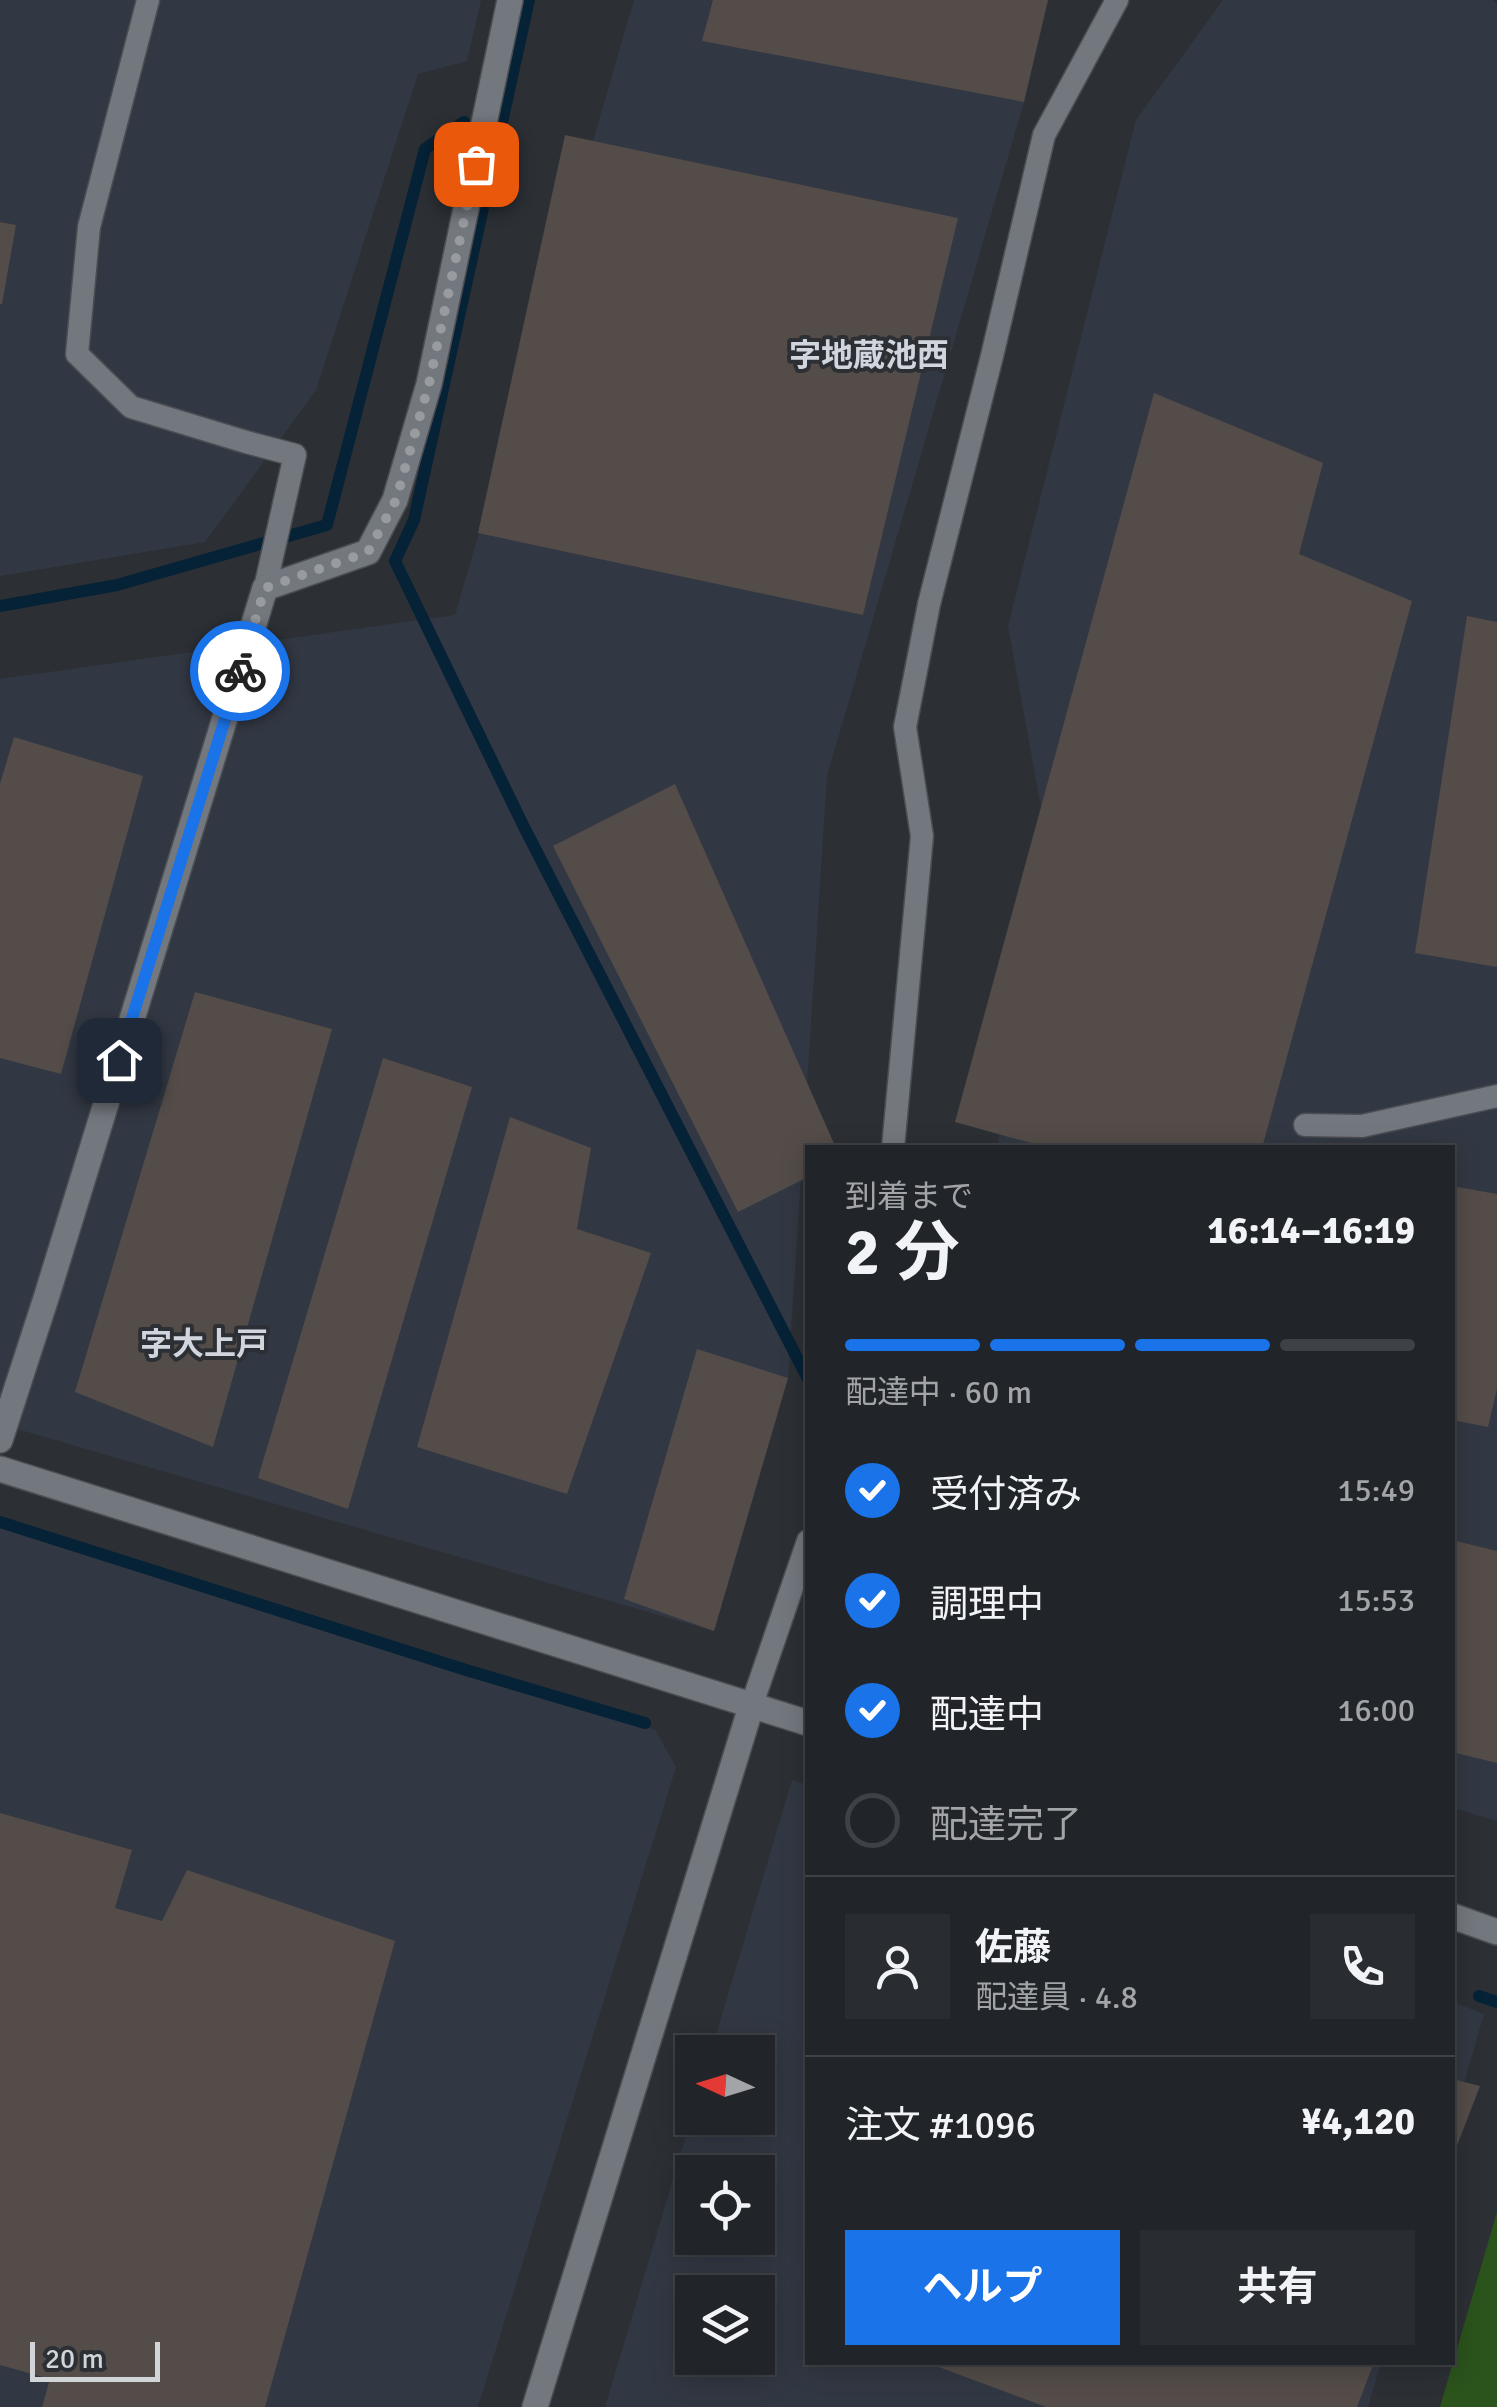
<!DOCTYPE html>
<html lang="ja">
<meta charset="utf-8">
<style>
:root{--surface:#212428;--page:#292c30;--text:#f1f3f6;--muted:#a2a4a8;--line:#3e4145;--accent:#1a73e8}
body{margin:0;font-family:Signika,"Noto Sans JP",sans-serif;background:var(--page);color:var(--text);height:100vh;display:flex;flex-direction:column;font-size:38px;white-space:nowrap}
*{box-sizing:border-box;margin:0}
p{font-size:32px;color:var(--muted)}
.icon{flex:none;width:55px;height:55px;fill:none;stroke:currentColor;stroke-width:2;stroke-linecap:round;stroke-linejoin:round}
.map{position:relative;flex:1;overflow:hidden}
.side{position:absolute;left:805px;top:1145px;width:650px;height:1220px;display:flex;flex-direction:column;background:var(--surface);border-radius:0px;box-shadow:0 5px 25px #0003,0 0 0 2px var(--line)}
.side>*{flex:none}
.needle{width:65px;rotate:274deg}
.buttons{position:absolute;left:675px;top:2035px;display:grid;gap:20px}
.buttons a{display:grid;place-items:center;width:100px;height:100px;border-radius:0px;background:var(--surface);box-shadow:0 5px 25px #0003,0 0 0 2px var(--line);font-size:50px}
.scale{position:absolute;left:30px;bottom:25px;width:130px;box-sizing:border-box;padding-left:10px;border:5px solid #d2d5d8;border-top:0;font-size:28px;line-height:35px;white-space:nowrap;color:#d2d5d8;-webkit-text-stroke:8px #2c3035;paint-order:stroke}
.pin{position:absolute;display:grid;place-items:center;width:85px;height:85px;color:#fff;margin:-42px;border-radius:20px;box-shadow:0 5px 15px #0006}
.courier{position:absolute;display:grid;place-items:center;width:100px;height:100px;margin:-50px;border:8px solid #1a73e8;border-radius:50%;background:#fff;color:#222;box-shadow:0 2px 12px #0007}
.summary em{font-style:normal;font-weight:700}
.summary div{display:flex;flex-direction:column-reverse}
.summary{display:flex;align-items:center;justify-content:space-between;height:170px;padding:0 40px}
h1{font-size:65px;font-weight:700;line-height:75px}
.bar{display:grid;grid-template-columns:repeat(4,1fr);gap:15px 10px;align-content:center;height:120px;padding:0 40px}
.bar i{height:12px;border-radius:8px;background:var(--line)}
.bar .active{background:var(--accent)}
.bar p{grid-column:span 4}
.line{display:flex;align-items:center;gap:25px;padding:0 40px;border-top:2px solid var(--line)}
.line div{flex:1}
.round{display:grid;place-items:center;flex:none;width:105px;height:105px;border-radius:0px;background:var(--page)}
ol{padding:0 40px;list-style:none}
li{display:flex;align-items:center;gap:30px;height:110px}
li p{margin-inline-start:auto}
li .icon{padding:10px;border-radius:50%;background:var(--accent);color:#fff;stroke-width:4}
li:last-child{color:var(--muted)}
li i{width:55px;height:55px;border:5px solid var(--line);border-radius:50%}
.button{display:flex;gap:20px;margin-top:auto;padding:20px 40px}
.button a{flex:1;height:115px;border-radius:0px;background:var(--accent);color:#fff;font-size:40px;font-weight:700;line-height:115px;text-align:center}
.button a+a{background:var(--page);color:var(--text)}
.map>svg:first-child{display:block}
.built{fill:#323843;fill-rule:evenodd}
.green{fill:#2b531c}
.lines{fill:none;stroke-linecap:round;stroke-linejoin:round}
.stream{stroke:#062236;stroke-width:12}
.building{fill:#534c48}
.service-casing{stroke:#4a4d51;stroke-width:25}
.minor-casing{stroke:#4a4d51;stroke-width:28}
.tertiary-casing{stroke:#4a4d51;stroke-width:28}
.service{stroke:#73777e;stroke-width:22}
.minor{stroke:#73777e;stroke-width:25}
.tertiary{stroke:#73777e;stroke-width:25}
.done{stroke:#989b9f;stroke-width:10;stroke-dasharray:0 18}
.route{stroke:#1a73e8;stroke-width:12}
.labels{text-anchor:middle;stroke-width:8;stroke-linejoin:round;paint-order:stroke}
.quarter-label{font-size:32px;font-weight:bold;fill:#d1d5dd;stroke:#2c3035}
</style>
<div class="map">
<svg width="1497" height="2407" viewBox="0 0 1497 2407">
<rect width="100%" height="100%" fill="#2c3035"/>
<!-- built -->
<g class="built">
<polygon points="0,0 481,0 467,61 418,74 316,390 205,542 0,576"/>
<polygon points="634,0 1048,0 1024,102 827,776 788,1378 714,1631 0,1424 0,679 455,615"/>
<polygon points="1223,0 1492,0 1497,3 1497,1821 1453,1808 1452,1148 997,1148 1049,851 1008,626 1136,120"/>
<polygon points="0,1527 655,1730 676,1767 478,2407 0,2407"/>
<path d="M792,1780L808,1785V2362L1381,2363L1368,2407H605L692,2116L758,2118V2052H711ZM692,2172H758V2238H692ZM692,2292H758V2358H692Z"/>
<polygon points="1453,2002 1484,2014 1453,2121"/>
</g>
<!-- green -->
<polygon class="green" points="1497,2212 1497,2407 1440,2407"/>
<g class="lines">
<!-- stream -->
<g class="stream">
<polyline points="529,0 414,520 395,561 524,827 808,1379"/>
<polyline points="0,606 117,585 327,525 425,149 464,122"/>
<polyline points="0,1522 466,1670 645,1723"/>
<polyline points="1479,1996 1497,2002"/>
</g>
</g>
<!-- building -->
<g class="building">
<polygon points="713,0 1048,0 1024,102 702,41"/>
<polygon points="565,135 958,218 863,615 478,533"/>
<polygon points="0,222 16,225 2,304 0,304"/>
<polygon points="1154,393 1323,463 1299,554 1412,601 1262,1148 1049,1148 955,1122"/>
<polygon points="1467,616 1497,622 1497,967 1415,953"/>
<polygon points="14,737 143,776 61,1074 0,1058 0,784"/>
<polygon points="675,784 836,1148 808,1148 808,1177 738,1212 553,846"/>
<polygon points="195,992 332,1029 213,1447 75,1392"/>
<polygon points="383,1058 472,1087 348,1509 258,1478"/>
<polygon points="510,1117 591,1148 577,1229 651,1253 567,1494 417,1447"/>
<polygon points="1452,1186 1497,1194 1497,1389 1488,1427 1452,1420"/>
<polygon points="697,1349 788,1378 714,1631 624,1599"/>
<polygon points="1452,1540 1497,1551 1497,1763 1452,1752"/>
<polygon points="0,1813 132,1850 115,1908 162,1921 187,1870 395,1941 265,2407 42,2407 50,2379 0,2365"/>
<polygon points="1452,2079 1480,2086 1453,2156 1452,2156"/>
<polygon points="1374,2362 1357,2407 1046,2407 928,2363"/>
</g>
<g class="lines">
<!-- service casing -->
<g class="service-casing">
<g id="service">
<polyline points="148,0 89,227 77,354 131,407 246,442 295,455 265,588"/>
<polyline points="1305,1125 1362,1126 1497,1096"/>
<polyline points="893,1148 922,836 905,727 929,604 992,356 1044,135 1117,0"/>
<polyline points="751,1707 808,1541"/>
</g>
</g>
<!-- minor casing -->
<g class="minor-casing">
<polyline id="minor" points="0,1440 47,1295 265,588 368,552 395,500 429,384 510,0"/>
</g>
<!-- tertiary casing -->
<g class="tertiary-casing">
<g id="tertiary">
<polyline points="0,1469 808,1723"/>
<polyline points="1452,1916 1497,1932"/>
<polyline points="535,2407 751,1707"/>
</g>
</g>
<!-- service -->
<use href="#service" class="service"/>
<!-- minor -->
<use href="#minor" class="minor"/>
<!-- tertiary -->
<use href="#tertiary" class="tertiary"/>
</g>
<g class="lines">
<!-- done -->
<polyline class="done" points="240,671 265,588 368,552 396,500 429,384 476,164"/>
<!-- route -->
<polyline class="route" points="119,1060 240,671"/>
</g>
<g class="labels">
<!-- quarter labels -->
<g class="quarter-label">
<text x="869" y="366">字地蔵池西</text>
<text x="204" y="1355">字大上戸</text>
</g>
</g>
</svg>
<div class="buttons">
<a><svg class="needle" viewBox="-14 -14 28 28"><path d="M0-13l5 13h-10z" fill="#e53935"/><path d="M0 13l5-13h-10z" fill="#a2a4a8"/></svg></a>
<a><svg class="icon" aria-label="locate" viewBox="0 0 24 24"><circle cx="12" cy="12" r="6"/><path d="M12 2v4M12 18v4M2 12h4M18 12h4"/></svg></a>
<a><svg class="icon" aria-label="layers" viewBox="0 0 24 24"><path d="M12 4l9 5-9 5-9-5zM3 14l9 5 9-5"/></svg></a>
</div>
<div class="scale">20 m</div>
<div class="pin" style="left:476px;top:164px;background:#ea580c"><svg class="icon" aria-label="bag" viewBox="0 0 24 24"><path d="M5 8h14l-1 12H6zM9 8a3 3 0 0 1 6 0"/></svg></div>
<div class="pin" style="left:119px;top:1060px;background:#1f2937"><svg class="icon" aria-label="home" viewBox="0 0 24 24"><path d="M3 11l9-7 9 7M6 9v11h12V9"/></svg></div>
<div class="courier" style="left:240px;top:671px"><svg class="icon" aria-label="bike" viewBox="0 0 24 24"><circle cx="6" cy="16" r="4"/><circle cx="18" cy="16" r="4"/><path d="M6 16l4-8h5l3 8M10 8l3 8H6M13 5h3"/></svg></div>
<section class="side">
<div class="summary"><div><h1>2 分</h1><p>到着まで</p></div><em>16:14–16:19</em></div>
<div class="bar"><i class="active"></i><i class="active"></i><i class="active"></i><i></i><p>配達中 · 60 m</p></div>
<ol>
<li><svg class="icon" aria-label="check" viewBox="0 0 24 24"><path d="M5 12l5 5 9-10"/></svg>受付済み<p>15:49</p></li>
<li><svg class="icon" aria-label="check" viewBox="0 0 24 24"><path d="M5 12l5 5 9-10"/></svg>調理中<p>15:53</p></li>
<li><svg class="icon" aria-label="check" viewBox="0 0 24 24"><path d="M5 12l5 5 9-10"/></svg>配達中<p>16:00</p></li>
<li><i></i>配達完了</li>
</ol>
<div class="line" style="height:180px"><a class="round"><svg class="icon" aria-label="person" viewBox="0 0 24 24"><circle cx="12" cy="8" r="4"/><path d="M4 21q1-7 8-7t8 7"/></svg></a><div><b>佐藤</b><p>配達員 · 4.8</p></div><a class="round"><svg class="icon" aria-label="phone" viewBox="0 0 24 24"><path d="M5 4h4l2 5-3 2q2 4 5 5l2-3 5 2v4C11 20 4 13 5 4z"/></svg></a></div>
<div class="line" style="height:130px"><div>注文 #1096</div><b>¥4,120</b></div>
<div class="button"><a>ヘルプ</a><a>共有</a></div>
</section>
</div>
